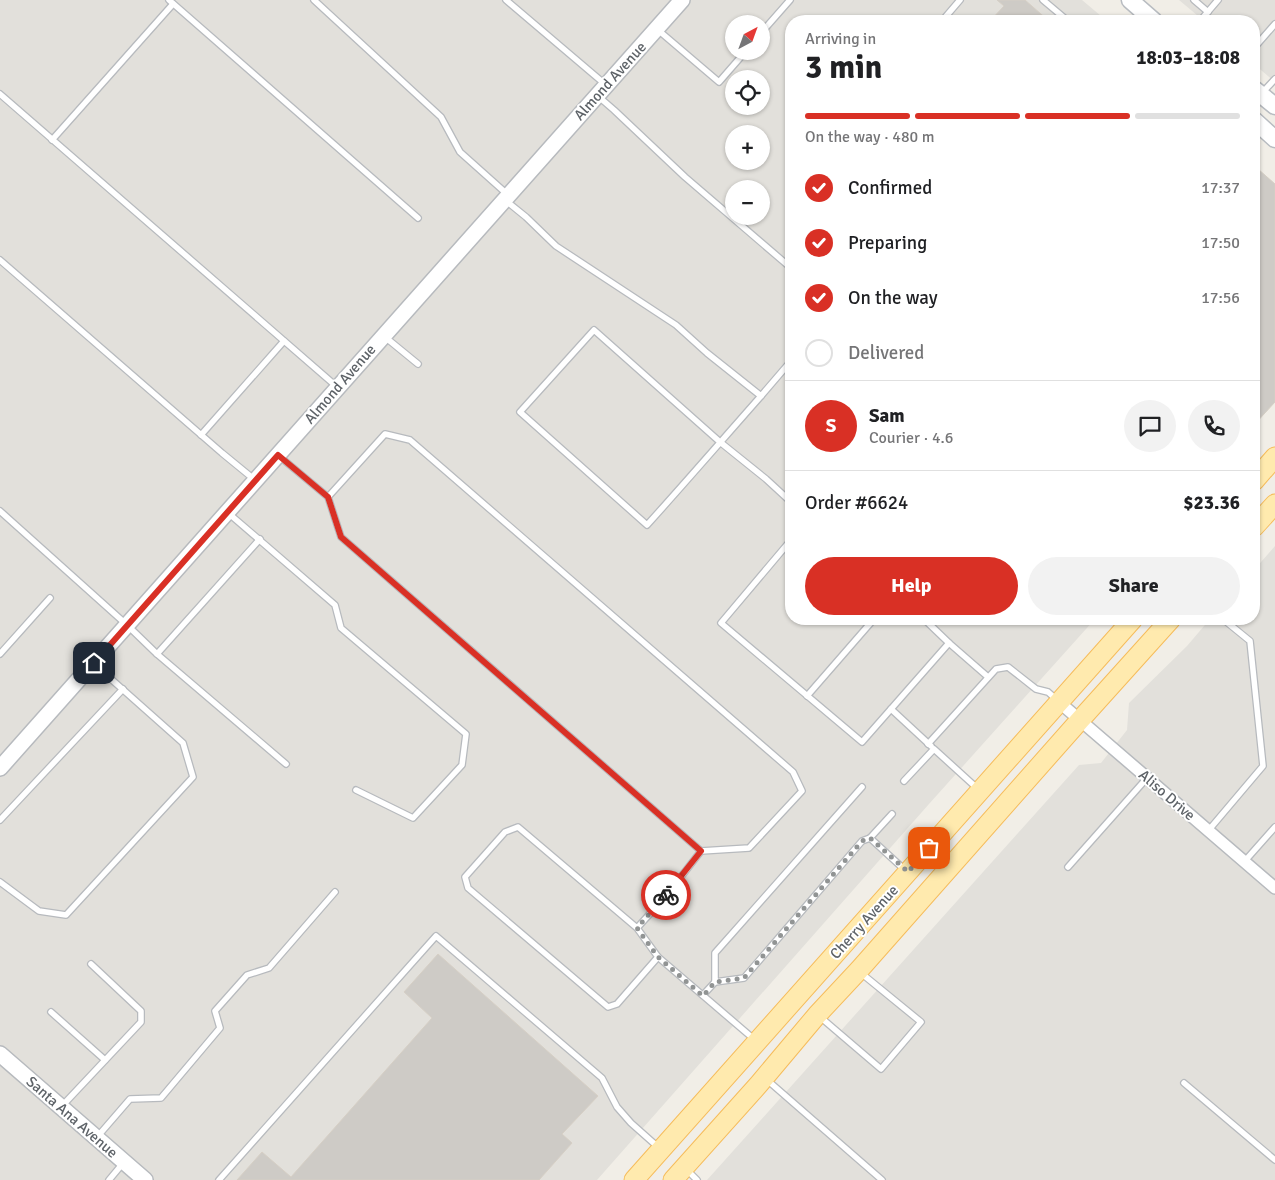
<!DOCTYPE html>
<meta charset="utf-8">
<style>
:root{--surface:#fff;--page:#f2f2f2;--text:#202124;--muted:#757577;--line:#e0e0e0;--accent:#d93025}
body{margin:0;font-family:Signika,sans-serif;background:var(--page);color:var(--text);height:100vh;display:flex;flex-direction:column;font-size:19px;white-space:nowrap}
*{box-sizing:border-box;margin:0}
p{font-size:16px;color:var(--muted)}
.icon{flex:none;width:28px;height:28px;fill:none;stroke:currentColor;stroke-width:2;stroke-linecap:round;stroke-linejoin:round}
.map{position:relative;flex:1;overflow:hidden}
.drawer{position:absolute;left:785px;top:15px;width:475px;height:610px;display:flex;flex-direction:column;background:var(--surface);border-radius:20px;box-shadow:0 1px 4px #0004}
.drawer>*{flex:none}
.needle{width:32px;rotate:41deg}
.fabs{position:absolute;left:725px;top:15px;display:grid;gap:10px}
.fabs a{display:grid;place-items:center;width:45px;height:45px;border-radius:50%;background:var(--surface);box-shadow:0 1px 4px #0004;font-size:25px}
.pin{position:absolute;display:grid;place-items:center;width:42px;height:42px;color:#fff;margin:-21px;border-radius:10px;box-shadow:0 2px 8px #0006}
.courier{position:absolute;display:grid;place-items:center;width:50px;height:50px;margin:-25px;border:4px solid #d93025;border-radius:50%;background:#fff;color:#222;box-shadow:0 1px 6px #0007}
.overview em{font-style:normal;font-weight:700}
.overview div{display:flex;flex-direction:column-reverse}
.overview{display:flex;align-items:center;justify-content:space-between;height:85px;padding:0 20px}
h1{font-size:32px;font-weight:700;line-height:38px}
.bar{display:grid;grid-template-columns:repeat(4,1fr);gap:8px 5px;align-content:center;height:60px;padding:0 20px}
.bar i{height:6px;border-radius:4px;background:var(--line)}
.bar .active{background:var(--accent)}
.bar p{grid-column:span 4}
.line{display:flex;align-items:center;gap:12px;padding:0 20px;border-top:1px solid var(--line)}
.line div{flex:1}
.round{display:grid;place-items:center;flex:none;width:52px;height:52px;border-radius:26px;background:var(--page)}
ol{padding:0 20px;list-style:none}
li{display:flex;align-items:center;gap:15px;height:55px}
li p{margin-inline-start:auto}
li .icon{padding:5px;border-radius:50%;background:var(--accent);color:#fff;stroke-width:4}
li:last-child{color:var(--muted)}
li i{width:28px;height:28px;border:2px solid var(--line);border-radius:50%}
.button{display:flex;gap:10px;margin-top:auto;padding:10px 20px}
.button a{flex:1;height:58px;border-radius:30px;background:var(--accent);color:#fff;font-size:20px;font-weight:700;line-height:58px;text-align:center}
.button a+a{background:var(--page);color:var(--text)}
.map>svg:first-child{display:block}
.industrial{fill:#e2e0db;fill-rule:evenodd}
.building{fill:#cecbc6;stroke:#d6cfc5}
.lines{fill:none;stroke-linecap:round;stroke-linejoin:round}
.service-casing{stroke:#b7babe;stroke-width:8}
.minor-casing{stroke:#b7babe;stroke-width:14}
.tertiary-casing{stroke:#b7babe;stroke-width:18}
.secondary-casing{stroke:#b8bcc1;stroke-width:19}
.primary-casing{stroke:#f6bc5b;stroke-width:21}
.service{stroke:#fff;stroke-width:5.5}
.minor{stroke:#fff;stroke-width:11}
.tertiary{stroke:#fff;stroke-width:15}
.secondary{stroke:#fff;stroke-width:16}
.primary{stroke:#ffeaae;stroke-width:19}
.done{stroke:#919494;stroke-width:5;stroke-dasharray:0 9}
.route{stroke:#d93025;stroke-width:6}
.labels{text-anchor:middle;stroke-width:4;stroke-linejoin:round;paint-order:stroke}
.street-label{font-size:15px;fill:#5e6368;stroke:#fff}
</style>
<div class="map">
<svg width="1275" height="1180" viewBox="0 0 1275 1180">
<rect width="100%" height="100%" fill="#f1eee7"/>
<!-- industrial -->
<g class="industrial">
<path d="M0,0H1082L1107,21H791V619H1095L929,804L597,1180H0ZM734,24H761V51H734ZM734,79H761V106H734ZM734,134H761V161H734ZM734,189H761V216H734Z"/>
<polygon points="1179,0 1275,0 1275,82 1254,64 1254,21 1204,21"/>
<polygon points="1275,546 1275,1180 707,1180 1079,765 1101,763 1127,730 1129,703 1187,646 1210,619 1254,619 1254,570"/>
</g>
<!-- building -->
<g class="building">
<polygon points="997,0 1025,0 1049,21 990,21 1004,6"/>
<polygon points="1258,169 1275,184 1275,402 1254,425 1254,177"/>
<polygon points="438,954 598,1096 562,1134 572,1143 539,1180 237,1180 262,1152 291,1177 432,1018 404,992"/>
</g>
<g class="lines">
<!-- service casing -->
<g class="service-casing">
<g id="service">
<polyline points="169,0 418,218"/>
<polyline points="314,0 441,117 460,152 507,194"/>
<polyline points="506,0 606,85"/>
<polyline points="1043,0 1068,21"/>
<polyline points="1194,0 1208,12"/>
<polyline points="942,21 960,0"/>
<polyline points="1133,21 1141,11"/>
<polyline points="1200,21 1218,0"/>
<polyline points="658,30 719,82 746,51"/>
<polyline points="761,33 790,0"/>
<polyline points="1254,48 1275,24"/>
<polyline points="1262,93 1275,79"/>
<polyline points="0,94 336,386"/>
<polyline points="599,97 614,110 685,177 791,268"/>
<polyline points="52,140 173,4"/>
<polyline points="505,200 526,217 556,246 676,325 707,353 761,396 791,361"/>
<polyline points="0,260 222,453 255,480"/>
<polyline points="385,337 418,364"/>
<path d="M761,396C723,439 685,483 647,525L520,412L594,330L720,442L766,479L791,502"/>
<polyline points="201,435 284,341"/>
<polyline points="279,456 328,497 385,434 410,440 793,772 802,791 749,848 701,851 341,537 328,497"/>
<polyline points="0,511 127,625 157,654 286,764"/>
<polyline points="227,512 335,605 341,628 466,734 462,765 413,818 356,790"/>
<polyline points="791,540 721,623 862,742 949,643 924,619"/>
<polyline points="949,643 988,677"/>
<polyline points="0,654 50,598"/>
<polyline points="157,654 260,539"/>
<polyline points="807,696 874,619"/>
<polyline points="891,709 931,746"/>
<polyline points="928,744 996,669 1008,667 1036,689 1048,692 1057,700"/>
<polyline points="904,781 934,749 978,789"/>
<polyline points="862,787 715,953 715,982 744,978 862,841 870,838 906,871"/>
<polyline points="0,820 123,689"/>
<polyline points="1208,831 1263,766 1250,641 1223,619"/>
<polyline points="870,838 892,814"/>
<polyline points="1244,862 1275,827"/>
<polyline points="1068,867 1147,778"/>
<polyline points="0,882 39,911 66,915 193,777 183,743 93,663"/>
<polyline points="637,928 518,827 505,832 465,877 468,888 608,1007 617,1004 658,957 637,928 666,896 701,851"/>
<polyline points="658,957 755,1040"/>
<polyline points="703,995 715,982"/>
<polyline points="51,1012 105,1060"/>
<polyline points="819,1016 881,1069 921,1022 861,973"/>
<polyline points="766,1079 882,1180"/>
<polyline points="1184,1083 1275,1160"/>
<polyline points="62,1106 141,1022 141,1011 91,964"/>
<polyline points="98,1136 130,1099 161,1098 220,1028 215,1011 247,975 269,968 335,892"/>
<polyline points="686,1169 697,1180"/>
<polyline points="109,1180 124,1162"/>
<polyline points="219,1180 436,936 602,1078 617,1107 631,1123 658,1147"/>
</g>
</g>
<!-- minor casing -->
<g class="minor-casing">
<polyline id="minor" points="1059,702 1275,888"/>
</g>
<!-- tertiary casing -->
<g class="tertiary-casing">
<g id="tertiary">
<polyline points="0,768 682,0"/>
<polyline points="0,1054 145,1180"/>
</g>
</g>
<!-- secondary casing -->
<g class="secondary-casing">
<g id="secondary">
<polyline points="1130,0 1154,21"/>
<polyline points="1254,89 1275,106"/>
<polyline points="1254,120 1275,139"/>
</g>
</g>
<!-- primary casing -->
<g class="primary-casing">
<g id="primary">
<polyline points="1254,481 1275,457"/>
<polyline points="1254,527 1275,504"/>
<polyline points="634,1180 1133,619"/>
<polyline points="673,1180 759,1084 817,1015 859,970 1080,720 1171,619"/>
</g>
</g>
<!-- service -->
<use href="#service" class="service"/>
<!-- minor -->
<use href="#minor" class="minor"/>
<!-- tertiary -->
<use href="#tertiary" class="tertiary"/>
<!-- secondary -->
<use href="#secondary" class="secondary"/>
<!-- primary -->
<use href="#primary" class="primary"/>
</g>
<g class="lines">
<!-- done -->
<polyline class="done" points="666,895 637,928 658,957 703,996 715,982 744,978 862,841 870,838 908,872 929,848"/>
<!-- route -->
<polyline class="route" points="94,663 278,455 328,497 341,537 701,851 666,895"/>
</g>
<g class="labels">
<!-- street labels -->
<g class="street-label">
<text transform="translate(610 81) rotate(-48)" y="5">Almond Avenue</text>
<text transform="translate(340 384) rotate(-49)" y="5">Almond Avenue</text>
<text transform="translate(1167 795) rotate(41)" y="5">Aliso Drive</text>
<text transform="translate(864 922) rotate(-48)" y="5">Cherry Avenue</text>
<text transform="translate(72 1117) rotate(41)" y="5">Santa Ana Avenue</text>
</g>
</g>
</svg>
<div class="fabs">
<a><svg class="needle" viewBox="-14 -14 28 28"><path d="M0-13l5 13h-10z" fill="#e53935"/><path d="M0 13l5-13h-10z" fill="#757577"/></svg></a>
<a><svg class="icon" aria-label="locate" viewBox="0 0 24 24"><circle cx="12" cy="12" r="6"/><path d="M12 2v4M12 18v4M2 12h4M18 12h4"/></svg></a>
<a>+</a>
<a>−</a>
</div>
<div class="pin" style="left:929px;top:848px;background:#ea580c"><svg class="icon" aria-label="bag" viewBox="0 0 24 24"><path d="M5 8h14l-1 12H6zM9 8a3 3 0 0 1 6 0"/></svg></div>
<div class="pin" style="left:94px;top:663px;background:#1f2937"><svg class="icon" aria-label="home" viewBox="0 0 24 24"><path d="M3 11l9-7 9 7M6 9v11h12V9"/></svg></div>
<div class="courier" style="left:666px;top:895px"><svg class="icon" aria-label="bike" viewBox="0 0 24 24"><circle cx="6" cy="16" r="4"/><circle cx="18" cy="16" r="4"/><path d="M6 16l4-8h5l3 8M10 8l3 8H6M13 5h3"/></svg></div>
<section class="drawer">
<div class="overview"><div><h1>3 min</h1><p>Arriving in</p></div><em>18:03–18:08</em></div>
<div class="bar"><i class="active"></i><i class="active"></i><i class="active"></i><i></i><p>On the way · 480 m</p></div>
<ol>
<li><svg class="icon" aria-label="check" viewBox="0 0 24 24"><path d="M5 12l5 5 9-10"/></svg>Confirmed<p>17:37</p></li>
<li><svg class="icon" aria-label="check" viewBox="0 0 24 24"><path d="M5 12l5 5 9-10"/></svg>Preparing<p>17:50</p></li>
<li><svg class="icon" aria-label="check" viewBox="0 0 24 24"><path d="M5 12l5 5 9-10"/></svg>On the way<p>17:56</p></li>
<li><i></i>Delivered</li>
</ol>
<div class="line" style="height:90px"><b class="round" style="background:var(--accent);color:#fff">S</b><div><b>Sam</b><p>Courier · 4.6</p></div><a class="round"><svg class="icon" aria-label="chat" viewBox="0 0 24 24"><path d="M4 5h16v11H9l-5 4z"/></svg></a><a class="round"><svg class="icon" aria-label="phone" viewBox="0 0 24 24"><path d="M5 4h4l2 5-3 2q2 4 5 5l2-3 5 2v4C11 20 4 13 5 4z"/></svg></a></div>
<div class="line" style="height:65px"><div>Order #6624</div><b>$23.36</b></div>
<div class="button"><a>Help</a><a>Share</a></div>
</section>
</div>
